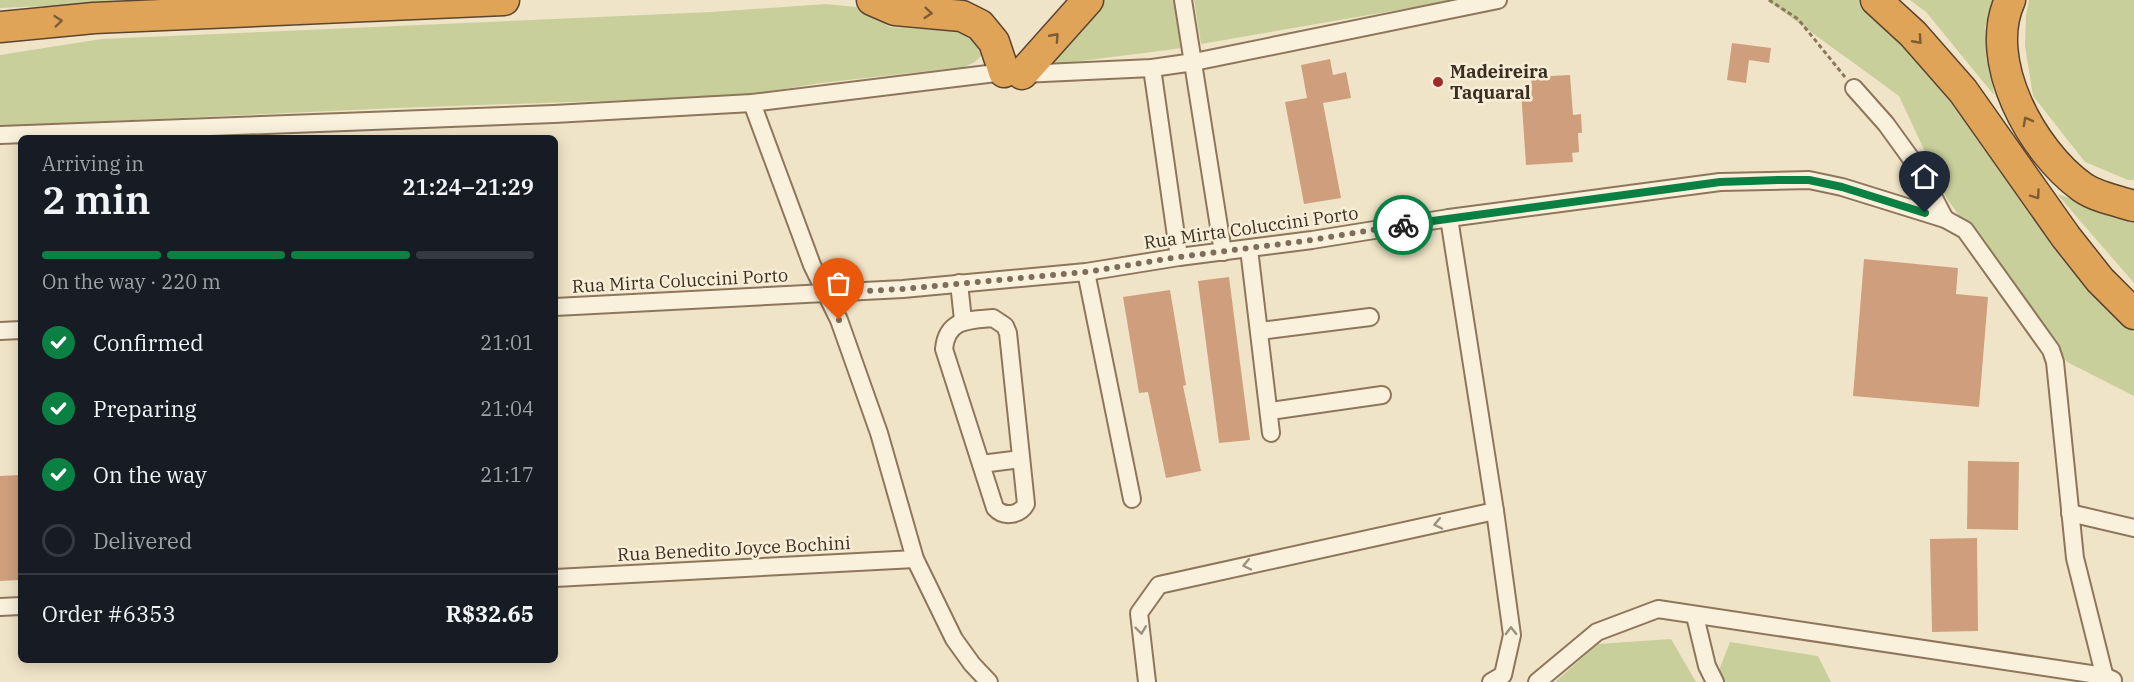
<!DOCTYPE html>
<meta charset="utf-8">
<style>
:root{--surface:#171b24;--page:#20242c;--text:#f1f3f6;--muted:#9ea1a6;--line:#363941;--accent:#0b8043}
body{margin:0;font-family:"IBM Plex Serif",serif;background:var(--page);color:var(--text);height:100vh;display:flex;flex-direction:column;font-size:22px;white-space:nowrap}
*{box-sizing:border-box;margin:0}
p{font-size:20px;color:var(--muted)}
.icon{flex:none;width:33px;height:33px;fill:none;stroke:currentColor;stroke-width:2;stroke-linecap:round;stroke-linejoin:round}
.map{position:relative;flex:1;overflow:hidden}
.sheet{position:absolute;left:18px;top:135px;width:540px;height:528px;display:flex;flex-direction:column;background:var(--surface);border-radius:9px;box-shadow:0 3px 15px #0003}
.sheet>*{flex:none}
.pin{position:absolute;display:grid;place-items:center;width:51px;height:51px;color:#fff;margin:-62px -26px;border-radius:50% 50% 50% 0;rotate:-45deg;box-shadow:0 0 6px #0007}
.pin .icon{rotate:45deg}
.courier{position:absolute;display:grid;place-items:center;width:60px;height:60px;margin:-30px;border:4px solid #0b8043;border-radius:50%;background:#fff;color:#222;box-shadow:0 2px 8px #0007}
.headline em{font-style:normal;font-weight:600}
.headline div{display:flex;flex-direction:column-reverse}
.headline{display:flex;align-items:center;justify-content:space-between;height:102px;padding:0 24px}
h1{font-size:39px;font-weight:600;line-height:45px}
.bar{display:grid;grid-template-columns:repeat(4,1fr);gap:9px 6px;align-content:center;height:72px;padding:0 24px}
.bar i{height:8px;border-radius:4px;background:var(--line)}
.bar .selected{background:var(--accent)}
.bar p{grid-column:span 4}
.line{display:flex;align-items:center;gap:15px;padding:0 24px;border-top:2px solid var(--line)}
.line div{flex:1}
ol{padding:0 24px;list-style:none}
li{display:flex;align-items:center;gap:18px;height:66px}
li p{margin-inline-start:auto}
li .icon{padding:6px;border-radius:50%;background:var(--accent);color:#fff;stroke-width:4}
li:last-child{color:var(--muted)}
li i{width:33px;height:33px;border:3px solid var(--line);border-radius:50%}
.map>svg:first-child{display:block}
.green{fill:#c9cf9b}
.building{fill:#cf9f7d}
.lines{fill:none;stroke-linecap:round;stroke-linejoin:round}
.street-casing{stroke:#8d765c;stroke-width:20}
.highway-casing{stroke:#5b4430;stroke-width:33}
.path{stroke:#8d765c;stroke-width:3;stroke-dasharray:4.5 3;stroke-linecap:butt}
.street{stroke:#faf1dc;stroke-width:16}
.highway{stroke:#e0a458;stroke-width:30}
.oneway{stroke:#7e5d36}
.oneway2{stroke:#9c907e}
.done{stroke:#7c6e5b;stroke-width:6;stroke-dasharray:0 10.8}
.route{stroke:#0b8043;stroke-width:8}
.poi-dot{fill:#9e2a2b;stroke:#f7eed8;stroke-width:2}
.labels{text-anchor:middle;stroke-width:5;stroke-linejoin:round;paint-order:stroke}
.poi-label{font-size:18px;font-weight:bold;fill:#3d2e20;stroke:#f7eed8;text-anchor:start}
.street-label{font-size:18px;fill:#3d2e20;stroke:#f7eed8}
</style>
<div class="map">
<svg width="2134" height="682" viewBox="0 0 2134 682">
<rect width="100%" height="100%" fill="#f0e4c8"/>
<!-- green -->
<g class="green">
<polygon points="0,0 190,0 0,8"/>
<polygon points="1102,0 1176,0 1183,48 1049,65"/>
<polygon points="1194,0 1456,0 1201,44"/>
<polygon points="1767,0 1869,0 1939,75 2055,247 2134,332 2134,396 2067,362 1947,199 1899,96"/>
<polygon points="1910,0 1996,0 1985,27 1994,95 1926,12"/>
<polygon points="2029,0 2134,0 2134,180 2128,180 2085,162 2033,96 2025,46 2026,15"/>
<polygon points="826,4 857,7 890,27 969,32 981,48 981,56 975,62 964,67 821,83 741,96 397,108 0,126 0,55 101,39 711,12"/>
<polygon points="2057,194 2134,219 2134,283"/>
<polygon points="1671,639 1696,682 1555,682 1598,644"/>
<polygon points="1730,642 1818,656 1831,682 1724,682 1718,673"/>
</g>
<!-- building -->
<g class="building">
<polygon points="1732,43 1771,48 1769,63 1749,60 1746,83 1727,80"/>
<polygon points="1330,59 1333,75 1346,72 1351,98 1323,103 1341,198 1304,204 1285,102 1307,98 1301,65"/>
<polygon points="1570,75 1573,115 1581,114 1582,133 1578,133 1579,152 1572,153 1573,162 1526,165 1521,91 1532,90 1531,77"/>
<polygon points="1864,259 1958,268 1956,294 1988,297 1979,407 1853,396"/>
<polygon points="1229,277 1250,440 1219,443 1198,281"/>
<polygon points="1170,290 1186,385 1183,386 1201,471 1166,478 1148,392 1139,393 1123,297"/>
<polygon points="1968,461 2019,462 2018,530 1967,529"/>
<polygon points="21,475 21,580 0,581 0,476"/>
<polygon points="1977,538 1978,631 1932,632 1930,539"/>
</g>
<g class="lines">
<!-- street casing -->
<g class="street-casing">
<g id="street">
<polyline points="1183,0 1223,252"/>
<polyline points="1152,68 1179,257"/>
<polyline points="1854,88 1886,124 1920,171 1945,219"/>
<polyline points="752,103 812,265 839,320 879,433 915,559 954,639 972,664 989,682"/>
<polyline points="0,135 554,114 752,103 1004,72 1022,74 1152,68 1194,62 1498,0"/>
<polyline points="1449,218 1495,511 1512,635 1503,675 1491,682"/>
<polyline points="1249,249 1271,433"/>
<polyline points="1086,272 1132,499"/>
<polyline points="959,283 963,320"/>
<polyline points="555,307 903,289 1086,272 1179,257 1312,240 1449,218 1720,182 1809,180 1842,187 1945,219 1965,230 2051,350 2055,362 2075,558 2106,682"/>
<path d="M993,318L1005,326L1008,333L1026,504C1020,515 1004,518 995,508L944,349C947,319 969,320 993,318Z"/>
<polyline points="0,331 21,330"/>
<polyline points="1260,331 1370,317"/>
<polyline points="1270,411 1382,395"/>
<polyline points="981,464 1021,459"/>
<polyline points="2070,513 2134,528"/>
<polyline points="555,578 915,559"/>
<polyline points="0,607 21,606"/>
<polyline points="1695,616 1707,666 1715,682"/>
<polyline points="1147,682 1139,613 1159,585 1495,511"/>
<polyline points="1537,682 1597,632 1658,609 2104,676 2113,680"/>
</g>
</g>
<!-- highway casing -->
<g class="highway-casing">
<g id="highway">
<polyline points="872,0 895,10 962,16 980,25 994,42 1004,72"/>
<polyline points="1876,0 1913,34 1963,91 2066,237 2100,280 2134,314"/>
<path d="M2010,0C1982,61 2032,151 2082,187C2096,197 2117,201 2134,206"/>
<polyline points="0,27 94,18 504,0"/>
<polyline points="1022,74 1088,0"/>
</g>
</g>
<!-- path -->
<polyline class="path" points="1769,0 1798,19 1845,77"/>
<!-- street -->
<use href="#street" class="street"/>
<!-- highway -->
<use href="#highway" class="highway"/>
</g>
<!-- one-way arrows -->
<defs><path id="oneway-chevron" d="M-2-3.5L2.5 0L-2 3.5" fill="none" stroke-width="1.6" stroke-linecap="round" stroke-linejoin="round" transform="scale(1.5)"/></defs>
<g class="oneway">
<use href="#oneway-chevron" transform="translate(928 13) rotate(5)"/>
<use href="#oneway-chevron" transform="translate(58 21) rotate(-6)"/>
<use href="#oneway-chevron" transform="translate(1055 37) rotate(-48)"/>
<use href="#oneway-chevron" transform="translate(1918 40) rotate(48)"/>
<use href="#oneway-chevron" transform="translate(2027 121) rotate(-118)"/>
<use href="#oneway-chevron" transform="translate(2036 195) rotate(54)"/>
</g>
<g class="oneway2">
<use href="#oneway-chevron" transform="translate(1438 524) rotate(168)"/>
<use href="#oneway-chevron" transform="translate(1247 565) rotate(168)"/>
<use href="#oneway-chevron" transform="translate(1141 630) rotate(83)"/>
<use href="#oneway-chevron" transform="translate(1511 631) rotate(-91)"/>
</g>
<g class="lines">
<!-- done -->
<polyline class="done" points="839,320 825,293 903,289 1086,272 1179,257 1312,240 1403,225"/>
<!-- route -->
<polyline class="route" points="1403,225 1720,182 1778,180 1809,180 1842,187 1925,213"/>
</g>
<!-- markers -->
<circle class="poi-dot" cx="1438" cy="82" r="6"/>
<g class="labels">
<!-- poi labels -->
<g class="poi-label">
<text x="1450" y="78">Madeireira<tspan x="1450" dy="21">Taquaral</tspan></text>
</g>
<!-- street labels -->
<g class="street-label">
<text transform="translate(1251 228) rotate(-8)" y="6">Rua Mirta Coluccini Porto</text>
<text transform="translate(680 281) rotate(-3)" y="6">Rua Mirta Coluccini Porto</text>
<text transform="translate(734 549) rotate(-3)" y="6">Rua Benedito Joyce Bochini</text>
</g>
</g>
</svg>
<div class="pin" style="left:839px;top:320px;background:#ea580c"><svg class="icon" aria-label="bag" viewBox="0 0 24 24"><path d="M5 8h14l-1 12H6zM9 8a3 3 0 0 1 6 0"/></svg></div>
<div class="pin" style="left:1925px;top:213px;background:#1f2937"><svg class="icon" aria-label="home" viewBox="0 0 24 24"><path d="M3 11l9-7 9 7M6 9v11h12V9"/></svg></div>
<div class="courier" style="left:1403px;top:225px"><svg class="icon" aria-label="bike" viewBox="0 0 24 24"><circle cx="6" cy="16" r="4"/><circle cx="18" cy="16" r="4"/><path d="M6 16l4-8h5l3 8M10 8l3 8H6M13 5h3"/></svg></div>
<section class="sheet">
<div class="headline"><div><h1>2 min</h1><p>Arriving in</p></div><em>21:24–21:29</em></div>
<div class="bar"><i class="selected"></i><i class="selected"></i><i class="selected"></i><i></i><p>On the way · 220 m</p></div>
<ol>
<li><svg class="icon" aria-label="check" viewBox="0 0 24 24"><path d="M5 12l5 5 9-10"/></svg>Confirmed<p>21:01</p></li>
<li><svg class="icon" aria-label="check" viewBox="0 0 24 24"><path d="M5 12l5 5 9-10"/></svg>Preparing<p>21:04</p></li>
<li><svg class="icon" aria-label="check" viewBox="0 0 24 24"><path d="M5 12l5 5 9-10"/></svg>On the way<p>21:17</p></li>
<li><i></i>Delivered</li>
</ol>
<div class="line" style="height:78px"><div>Order #6353</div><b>R$32.65</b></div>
</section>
</div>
